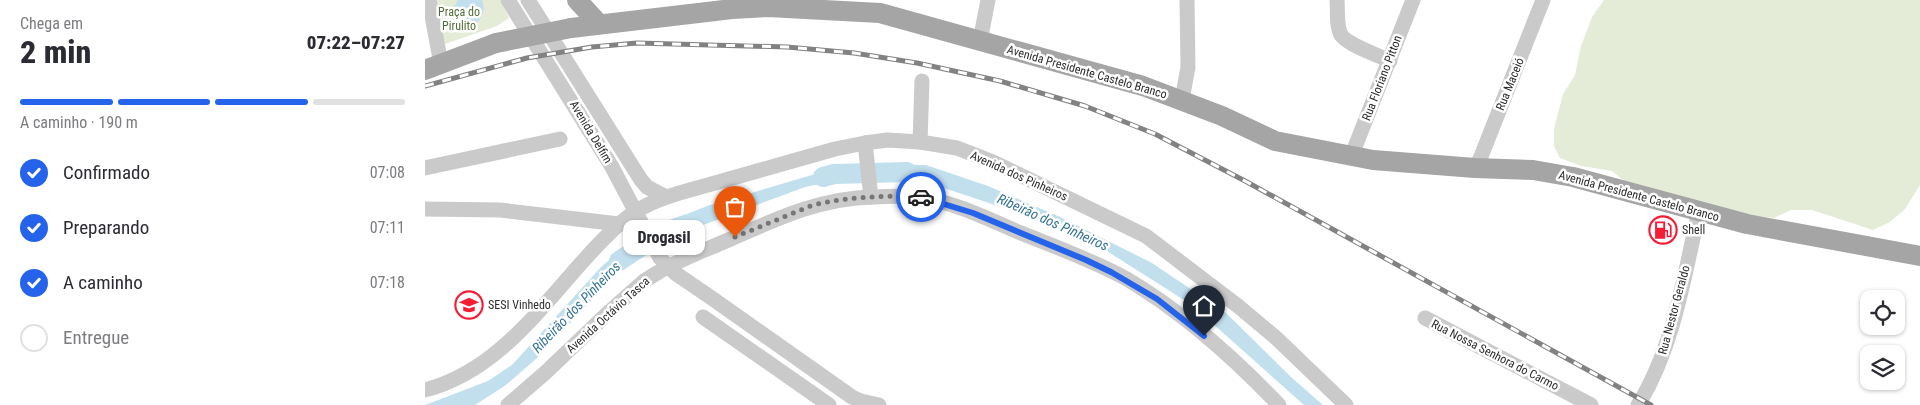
<!DOCTYPE html>
<html lang="pt">
<meta charset="utf-8">
<style>
:root{--surface:#fff;--page:#f7f7f7;--text:#2b2b33;--muted:#7c7c81;--line:#e1e1e2;--accent:#2563eb}
body{margin:0;font-family:"Roboto Condensed",sans-serif;background:var(--page);color:var(--text);height:100vh;display:flex;flex-direction:column;font-size:19px;white-space:nowrap}
*{box-sizing:border-box;margin:0}
p{font-size:16px;color:var(--muted)}
.icon{flex:none;width:28px;height:28px;fill:none;stroke:currentColor;stroke-width:2;stroke-linecap:round;stroke-linejoin:round}
.map{position:relative;flex:1;overflow:hidden}
.details{display:flex;flex-direction:column;background:var(--surface);width:425px}
.details>*{flex:none}
.tools{position:absolute;left:1435px;top:290px;display:grid;gap:10px}
.tools a{display:grid;place-items:center;width:45px;height:45px;border-radius:10px;background:var(--surface);box-shadow:0 1px 4px #0004;font-size:25px}
.pin{position:absolute;display:grid;place-items:center;width:42px;height:42px;color:#fff;margin:-51px -21px;border-radius:50% 50% 50% 0;rotate:-45deg;box-shadow:0 0 5px #0007}
.pin .icon{rotate:45deg}
.courier{position:absolute;display:grid;place-items:center;width:50px;height:50px;margin:-25px;border:4px solid #2563eb;border-radius:50%;background:#fff;color:#222;box-shadow:0 1px 6px #0007}
.bubble{position:absolute;height:35px;border-radius:10px;background:var(--surface);box-shadow:0 1px 4px #0004;font-size:16px;font-weight:800;line-height:35px;text-align:center}
.summary em{font-style:normal;font-weight:800}
.summary div{display:flex;flex-direction:column-reverse}
.summary{display:flex;align-items:center;justify-content:space-between;height:85px;padding:0 20px}
h1{font-size:32px;font-weight:800;line-height:38px}
.bar{display:grid;grid-template-columns:repeat(4,1fr);gap:8px 5px;align-content:center;height:60px;padding:0 20px}
.bar i{height:6px;border-radius:4px;background:var(--line)}
.bar .current{background:var(--accent)}
.bar p{grid-column:span 4}
ol{padding:0 20px;list-style:none}
li{display:flex;align-items:center;gap:15px;height:55px}
li p{margin-inline-start:auto}
li .icon{padding:5px;border-radius:50%;background:var(--accent);color:#fff;stroke-width:4}
li:last-child{color:var(--muted)}
li i{width:28px;height:28px;border:2px solid var(--line);border-radius:50%}
main{display:flex;flex:1;min-height:0}
.map>svg:first-child{display:block}
.green{fill:#e4ecd8}
.water{fill:#c2dfee}
.lines{fill:none;stroke-linecap:round;stroke-linejoin:round}
.river{stroke:#c2dfee;stroke-width:20}
.minor{stroke:#cacaca;stroke-width:15}
.major{stroke:#a5a5a5;stroke-width:20}
.rail-casing{stroke:#828282;stroke-width:5}
.rail{stroke:#fff;stroke-width:3;stroke-dasharray:9;stroke-linecap:butt}
.major-bridge{stroke:#a5a5a5;stroke-width:20}
.done{stroke:#767676;stroke-width:5;stroke-dasharray:0 9}
.route{stroke:#2563eb;stroke-width:6}
.labels{text-anchor:middle;stroke-width:5;stroke-linejoin:round;paint-order:stroke}
.park-label{font-size:12px;fill:#516c36;stroke:#fff}
.street-label{font-size:12px;fill:#2d2d2d;stroke:#fff}
.poi-label{font-size:12px;fill:#2d2d2d;stroke:#fff;text-anchor:start}
.water-label{font-size:14px;font-style:italic;fill:#337396;stroke:#fff}
</style>
<main>
<section class="details">
<div class="summary"><div><h1>2 min</h1><p>Chega em</p></div><em>07:22–07:27</em></div>
<div class="bar"><i class="current"></i><i class="current"></i><i class="current"></i><i></i><p>A caminho · 190 m</p></div>
<ol>
<li><svg class="icon" aria-label="check" viewBox="0 0 24 24"><path d="M5 12l5 5 9-10"/></svg>Confirmado<p>07:08</p></li>
<li><svg class="icon" aria-label="check" viewBox="0 0 24 24"><path d="M5 12l5 5 9-10"/></svg>Preparando<p>07:11</p></li>
<li><svg class="icon" aria-label="check" viewBox="0 0 24 24"><path d="M5 12l5 5 9-10"/></svg>A caminho<p>07:18</p></li>
<li><i></i>Entregue</li>
</ol>
</section>
<div class="map">
<svg width="1495" height="405" viewBox="0 0 1495 405">
<rect width="100%" height="100%" fill="#fff"/>
<!-- green -->
<g class="green">
<polygon points="10,0 75,0 84,18 72,26 17,45"/>
<polygon points="1179,0 1495,0 1495,185 1480,209 1465,222 1448,230 1387,210 1366,210 1349,218 1331,216 1328,220 1203,184 1187,171 1156,166 1135,158 1129,146 1129,128 1138,94 1150,75 1156,46 1167,17"/>
</g>
<!-- water -->
<g class="water">
<path d="M33,0H57C64,20 45,32 34,19C31,16 31,11 29,7Z"/>
<polygon points="424,164 426,178 380,187 241,239 235,225 282,206"/>
<polygon points="454,164 501,165 563,186 635,217 727,263 800,312 866,377 898,405 879,405 767,305 677,248 597,214 498,181 454,180"/>
<polygon points="211,238 222,255 199,266 112,358 81,385 50,405 0,405 63,381 87,365 177,266"/>
</g>
<g class="lines">
<!-- river -->
<g class="river">
<polyline points="398,177 409,174 482,172"/>
<polyline points="194,261 235,234 263,224"/>
</g>
<!-- minor -->
<g class="minor">
<polyline points="4,0 16,64"/>
<polyline points="83,0 187,167 235,258 250,273 288,299 427,397 436,401 454,405"/>
<polyline points="103,0 216,180 222,187 241,197"/>
<path d="M912,0C913,10 911,26 916,35C923,45 953,55 965,61"/>
<polyline points="555,41 563,0"/>
<polyline points="757,100 763,67 762,0"/>
<polyline points="495,142 497,81"/>
<polyline points="440,143 446,197"/>
<polyline points="926,157 988,0"/>
<polyline points="0,168 135,139"/>
<polyline points="1050,168 1055,159 1118,0"/>
<polyline points="0,209 75,210 194,224"/>
<polyline points="278,317 404,405"/>
<polyline points="1000,318 1166,405"/>
<path d="M0,390C70,372 113,311 159,260C174,243 189,227 208,213C233,197 262,191 290,183C330,172 370,160 410,149L440,143L462,140L495,142L532,148L568,162L721,236L813,306L850,337L921,405"/>
<path d="M83,405L120,373L185,311L219,281L232,273C254,260 278,251 301,241C349,220 394,198 448,197C464,196 481,195 497,198C530,202 565,220 596,233C631,247 667,260 700,278C755,310 810,359 854,405"/>
<path d="M1213,405C1249,347 1259,276 1274,211"/>
</g>
<!-- major -->
<g class="major">
<polyline points="152,0 174,24"/>
<polyline points="146,28 307,9 343,7 455,13 718,86 797,116 850,141 948,160 1050,168 1108,170 1148,177 1322,224 1495,256"/>
<polyline points="0,70 71,43"/>
</g>
<!-- rail casing -->
<g class="rail-casing">
<polyline id="rail" points="0,86 102,58 167,47 212,43 362,47 429,53 492,63 575,81 660,106 730,134 822,182 1226,405"/>
</g>
<!-- rail -->
<use href="#rail" class="rail"/>
<!-- major-bridge -->
<polyline class="major-bridge" points="71,43 146,28"/>
</g>
<g class="lines">
<!-- done -->
<path class="done" d="M310,237L388,205C424,197 459,195 496,197"/>
<!-- route -->
<polyline class="route" points="496,197 548,213 661,260 686,272 732,299 779,336"/>
</g>
<!-- icons -->
<defs>
<g id="fuel-ring" transform="scale(1.4375)"><circle r="9.5" fill="#fff" stroke="#f61c34" stroke-width="1.5"/><path d="M-5.5-6h7V0h2V4h1.3V-2.5L3-4.5l.8-.8L6-3V5H2.5V1h-1V6h-7ZM-4.2-4.7v3.2H.2V-4.7Z" fill="#f61c34"/></g>
<g id="school-ring" transform="scale(1.4375)"><circle r="9.5" fill="#fff" stroke="#f61c34" stroke-width="1.5"/><path d="M0-5L7-2L0 1L-7-2ZM-4 1L0 2.5L4 1V4Q0 6-4 4Z" fill="#f61c34"/></g>
</defs>
<g fill-rule="evenodd">
<use href="#fuel-ring" x="1238" y="230"/>
<use href="#school-ring" x="44" y="305"/>
</g>
<g class="labels">
<!-- park labels -->
<g class="park-label">
<text x="34" y="16">Praça do<tspan x="34" dy="14">Pirulito</tspan></text>
</g>
<!-- street labels -->
<g class="street-label">
<text transform="translate(662 72) rotate(16)" y="4">Avenida Presidente Castelo Branco</text>
<text transform="translate(957 78) rotate(-69)" y="4">Rua Floriano Pitton</text>
<text transform="translate(1085 84) rotate(-68)" y="4">Rua Maceió</text>
<text transform="translate(166 132) rotate(59)" y="4">Avenida Delfim</text>
<text transform="translate(594 176) rotate(24)" y="4">Avenida dos Pinheiros</text>
<text transform="translate(1214 196) rotate(15)" y="4">Avenida Presidente Castelo Branco</text>
<text transform="translate(1249 310) rotate(-75)" y="4">Rua Nestor Geraldo</text>
<text transform="translate(183 315) rotate(-42)" y="4">Avenida Octávio Tasca</text>
<text transform="translate(1070 355) rotate(27)" y="4">Rua Nossa Senhora do Carmo</text>
</g>
<!-- poi labels -->
<g class="poi-label">
<text x="1257" y="234">Shell</text>
<text x="63" y="309">SESI Vinhedo</text>
</g>
<!-- water labels -->
<g class="water-label">
<text transform="translate(628 222) rotate(24)" y="5">Ribeirão dos Pinheiros</text>
<text transform="translate(151 307) rotate(-46)" y="5">Ribeirão dos Pinheiros</text>
</g>
</g>
</svg>
<div class="tools">
<a><svg class="icon" aria-label="locate" viewBox="0 0 24 24"><circle cx="12" cy="12" r="6"/><path d="M12 2v4M12 18v4M2 12h4M18 12h4"/></svg></a>
<a><svg class="icon" aria-label="layers" viewBox="0 0 24 24"><path d="M12 4l9 5-9 5-9-5zM3 14l9 5 9-5"/></svg></a>
</div>
<div class="pin" style="left:310px;top:237px;background:#ea580c"><svg class="icon" aria-label="bag" viewBox="0 0 24 24"><path d="M5 8h14l-1 12H6zM9 8a3 3 0 0 1 6 0"/></svg></div>
<div class="pin" style="left:779px;top:336px;background:#1f2937"><svg class="icon" aria-label="home" viewBox="0 0 24 24"><path d="M3 11l9-7 9 7M6 9v11h12V9"/></svg></div>
<div class="courier" style="left:496px;top:197px"><svg class="icon" aria-label="car" viewBox="0 0 24 24"><path d="M5 17H2v-5l4-1 3-4h7l3 4 3 1v5h-3M9 17h6M6 11h13"/><circle cx="7" cy="17" r="2"/><circle cx="17" cy="17" r="2"/></svg></div>
<div class="bubble" style="left:198px;top:220px;width:82px">Drogasil</div>
</div>
</main>
